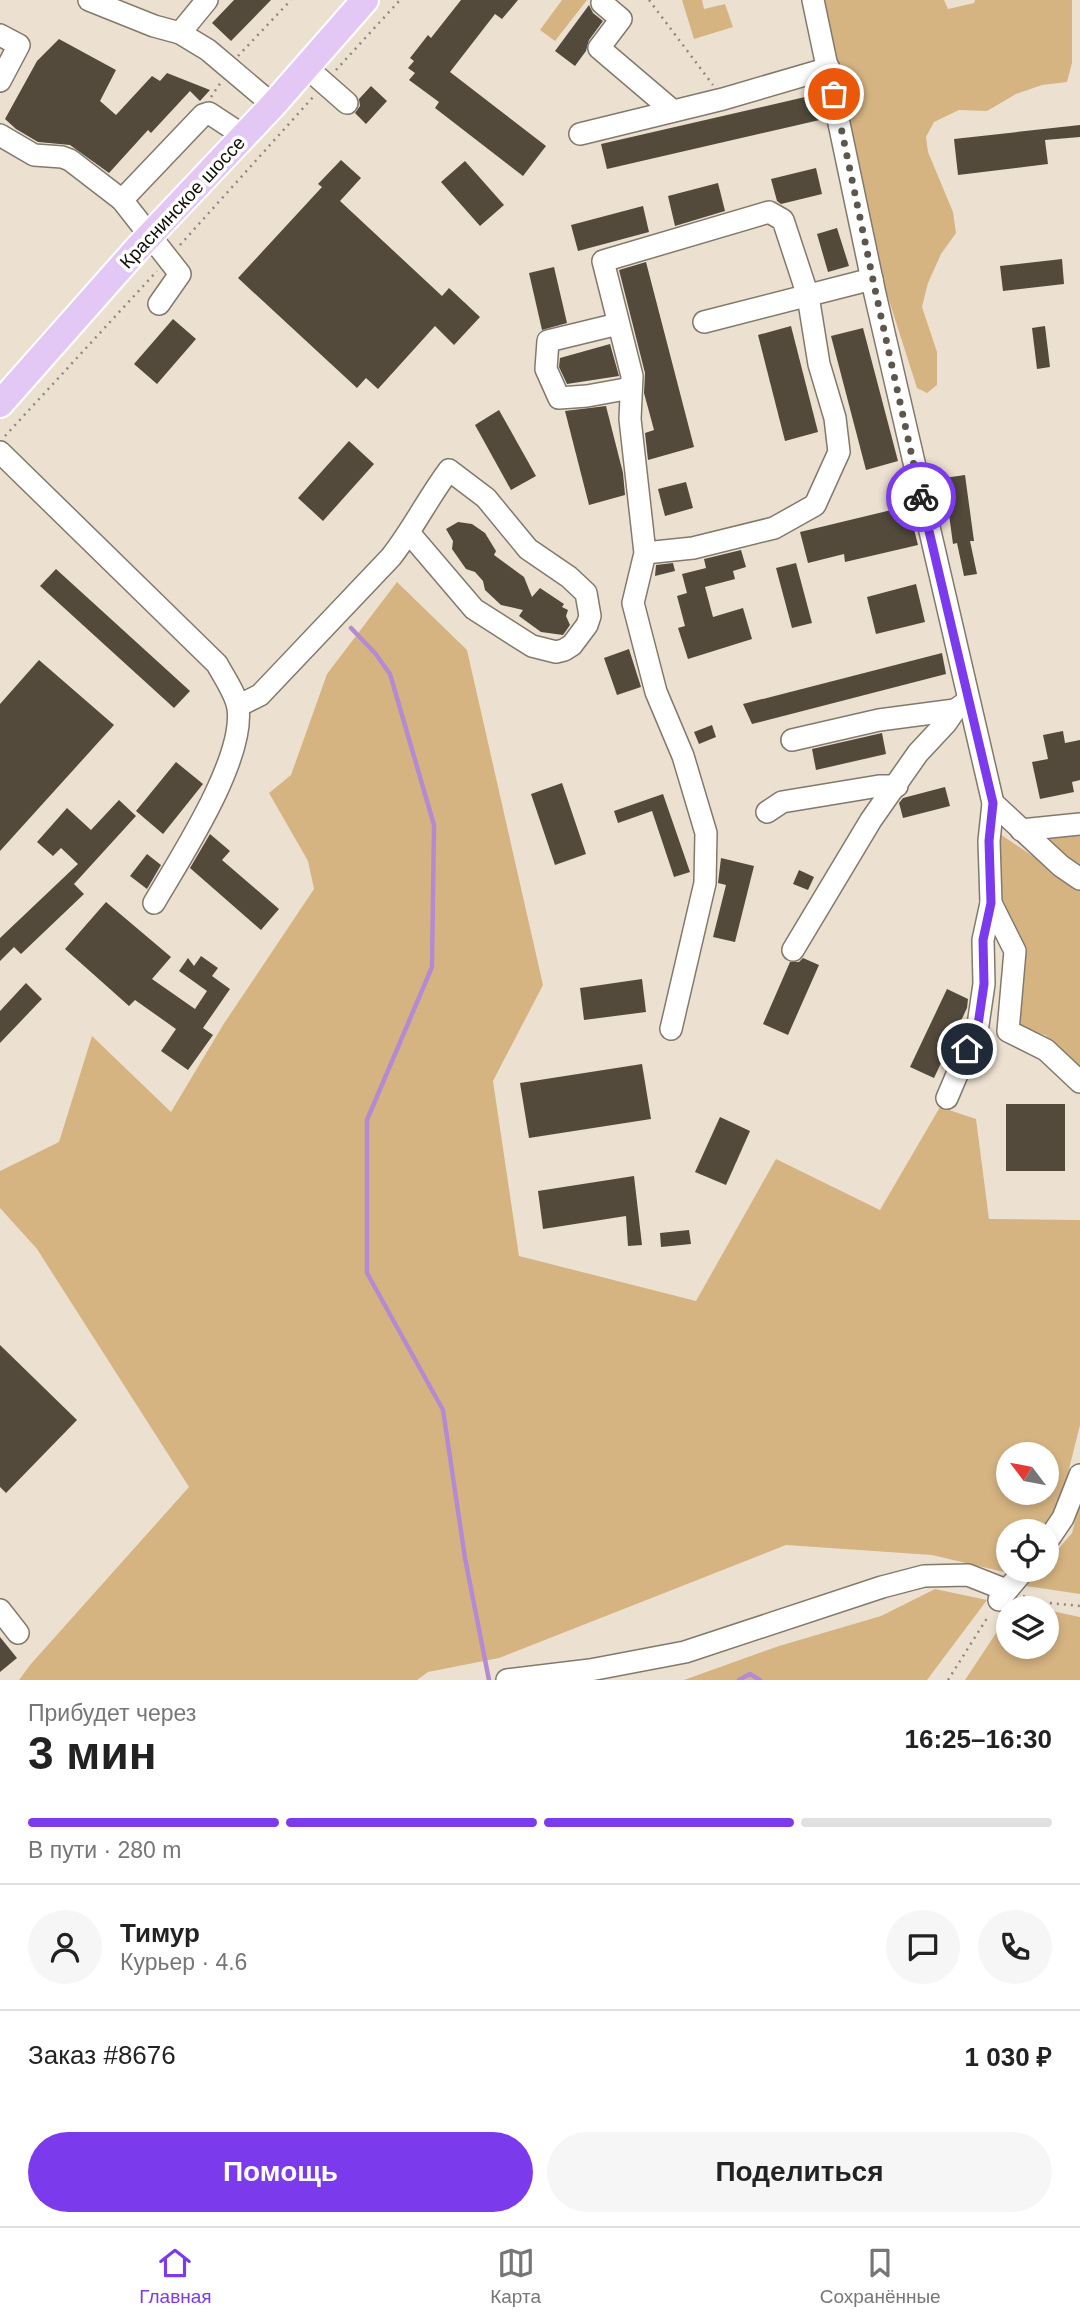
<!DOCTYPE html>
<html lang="ru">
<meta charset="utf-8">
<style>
:root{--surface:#fff;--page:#f6f6f6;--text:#222;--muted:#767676;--line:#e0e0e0;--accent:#7c3aed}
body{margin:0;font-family:Arial,sans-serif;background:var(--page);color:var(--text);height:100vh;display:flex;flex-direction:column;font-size:26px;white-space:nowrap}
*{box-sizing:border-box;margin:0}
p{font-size:23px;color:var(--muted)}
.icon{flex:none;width:38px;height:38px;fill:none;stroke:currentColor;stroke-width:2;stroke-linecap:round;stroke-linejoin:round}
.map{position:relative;height:1680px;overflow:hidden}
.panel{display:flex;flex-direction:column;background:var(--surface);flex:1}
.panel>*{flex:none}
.needle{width:46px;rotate:302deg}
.buttons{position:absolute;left:996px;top:1442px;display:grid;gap:14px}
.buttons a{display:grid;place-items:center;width:63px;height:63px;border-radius:50%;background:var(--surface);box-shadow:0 4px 10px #0003;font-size:35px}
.pin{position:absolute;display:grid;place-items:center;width:60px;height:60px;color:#fff;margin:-30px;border:4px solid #fff;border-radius:50%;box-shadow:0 2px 7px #0007}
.courier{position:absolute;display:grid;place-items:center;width:70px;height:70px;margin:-35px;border:5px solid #7c3aed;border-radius:50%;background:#fff;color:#222;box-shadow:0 2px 9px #0007}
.head em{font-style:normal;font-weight:700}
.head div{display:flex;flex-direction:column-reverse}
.head{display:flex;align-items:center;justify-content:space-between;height:119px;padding:0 28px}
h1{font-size:46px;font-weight:700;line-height:52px}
.bar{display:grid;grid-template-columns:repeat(4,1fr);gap:10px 7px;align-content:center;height:84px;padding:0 28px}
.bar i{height:9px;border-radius:5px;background:var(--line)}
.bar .selected{background:var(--accent)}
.bar p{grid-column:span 4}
.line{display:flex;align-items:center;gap:18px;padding:0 28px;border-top:2px solid var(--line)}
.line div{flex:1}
.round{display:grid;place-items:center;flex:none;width:74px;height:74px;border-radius:37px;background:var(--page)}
.action{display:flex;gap:14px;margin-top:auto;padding:14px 28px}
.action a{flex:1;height:80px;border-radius:42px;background:var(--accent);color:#fff;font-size:28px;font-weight:700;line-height:80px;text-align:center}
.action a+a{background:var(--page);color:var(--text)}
.menu{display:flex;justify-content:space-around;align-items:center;height:98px;border-top:2px solid var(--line);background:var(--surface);font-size:19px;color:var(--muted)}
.menu a{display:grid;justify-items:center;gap:4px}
.menu .selected{color:var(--accent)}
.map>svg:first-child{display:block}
.green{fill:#d6b482;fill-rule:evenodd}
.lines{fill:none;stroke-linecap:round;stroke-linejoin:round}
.stream{stroke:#b48bd1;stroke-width:4.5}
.building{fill:#534a3c}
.minor-casing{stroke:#83796b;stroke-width:24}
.major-casing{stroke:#fff;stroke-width:30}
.path{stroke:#90887d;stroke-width:2.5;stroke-dasharray:2 5;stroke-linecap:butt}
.minor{stroke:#fff;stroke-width:21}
.major{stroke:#e3c8f6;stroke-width:26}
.done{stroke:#5c564e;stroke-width:7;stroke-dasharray:0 12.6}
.route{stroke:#7c3aed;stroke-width:9}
.labels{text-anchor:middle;stroke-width:7;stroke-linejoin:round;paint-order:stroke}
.street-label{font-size:19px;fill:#0f0b07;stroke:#fff}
</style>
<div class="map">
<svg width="1080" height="1680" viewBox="0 0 1080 1680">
<rect width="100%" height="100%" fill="#ece1d1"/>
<!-- green -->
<g class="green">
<polygon points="562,0 587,0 555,41 540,30"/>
<polygon points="682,0 702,0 704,9 725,4 733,27 694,39"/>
<polygon points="819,0 944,0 948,9 974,3 975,0 1072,0 1072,63 1067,82 1042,85 1016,94 987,111 959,110 934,122 926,137 928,152 953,212 956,233 941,254 928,283 922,307 937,352 937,385 927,393 917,388 880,272"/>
<path d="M397,582L467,650L543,985L493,1081L519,1256L696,1301L776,1159L880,1210L940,1107L976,1119L989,1219L1080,1220V1425L1061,1501L1040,1531H1008V1568L1004,1572L932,1555L786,1545L499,1658L428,1672L417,1680H19L30,1665L189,1487L37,1249L0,1208V1171L59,1142L92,1036L171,1112L223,1025L314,889L308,861L269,793L291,775L327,674ZM1008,1454H1046V1493H1008Z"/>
<polygon points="997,832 1080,888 1080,1067 1045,1035 1020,1029 1023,956 1000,896"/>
<polygon points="1080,835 1080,871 1040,839"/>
<polygon points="1080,1501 1080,1594 1026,1586 1040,1570 1046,1570 1047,1562 1072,1533"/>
<polygon points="935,1589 987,1600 927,1680 684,1680 779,1646 881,1616"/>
<polygon points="1047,1610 1080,1617 1080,1680 965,1680 1008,1615 1008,1647 1046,1647"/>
</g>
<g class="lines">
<!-- stream -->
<g class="stream">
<polyline points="351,628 375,653 390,674 434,825 432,967 367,1120 367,1273 443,1410 465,1558 489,1680"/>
<polyline points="739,1680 750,1674 760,1680"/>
</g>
</g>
<!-- building -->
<g class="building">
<polygon points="234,0 271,0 231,41 212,23"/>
<polygon points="461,0 518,0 502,19 495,14 450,72 546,146 523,176 435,108 439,102 409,80 415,73 408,68 414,61 410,58 428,35 431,38"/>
<polygon points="589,5 593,13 603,21 589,40 586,51 575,66 555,51"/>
<polygon points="59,39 116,70 100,101 116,115 152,76 160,81 167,73 210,90 200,101 190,91 151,133 148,130 109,173 70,145 38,142 16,129 5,119 37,61"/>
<polygon points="371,86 387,101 366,124 355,113 360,106 359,99"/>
<polygon points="818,94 824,119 607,169 601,144"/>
<polygon points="1080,125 1080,137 1045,140 1048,164 958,175 954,139"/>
<polygon points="341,160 361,178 340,201 442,296 449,288 480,317 454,345 435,326 378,389 366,378 357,388 238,278 322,187 318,184"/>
<polygon points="465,161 504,205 480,226 441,182"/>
<polygon points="816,168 822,194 781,204 777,201 771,179"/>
<polygon points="718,183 725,211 675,226 668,196"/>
<polygon points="643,206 649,232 578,251 571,225"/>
<polygon points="837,228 849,266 828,272 817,234"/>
<polygon points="1062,259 1064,284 1003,291 1000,266"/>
<polygon points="646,262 694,447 648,460 645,433 654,430 644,393 645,373 619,270"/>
<polygon points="554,267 567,323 542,330 529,273"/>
<polygon points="173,319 196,339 157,384 134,364"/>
<polygon points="791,326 818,432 785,441 758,335"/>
<polygon points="1045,326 1050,367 1037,369 1032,328"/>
<polygon points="863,328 898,461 866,470 831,336"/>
<polygon points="610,344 619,376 567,384 559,367 560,358"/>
<polygon points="606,406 623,473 625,495 589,505 565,411"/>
<polygon points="499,410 536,476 511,490 475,425"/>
<polygon points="349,441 374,464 323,521 298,498"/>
<polygon points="965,475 974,541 970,541 977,574 964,576 957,543 953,544 944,478"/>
<polygon points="686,482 693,508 665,516 658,489"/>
<polygon points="908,506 918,545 845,562 844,554 808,563 800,532"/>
<polygon points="458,522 472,524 485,533 496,551 494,555 524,577 532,597 540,588 564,604 562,607 568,610 566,616 570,625 563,635 541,632 519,616 523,610 501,605 485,590 483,581 475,572 466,569 452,549 453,541 446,529"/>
<polygon points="741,550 746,567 733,571 735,579 705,587 713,617 743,608 752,639 688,659 678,628 685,626 677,596 687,593 682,574 706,568 704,559"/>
<polygon points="673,563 675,571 655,576 656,565"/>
<polygon points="796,563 812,623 792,628 776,568"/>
<polygon points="56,569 190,691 174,708 40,586"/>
<polygon points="916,584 925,622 876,634 867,597"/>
<polygon points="629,649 641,687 617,695 604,658"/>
<polygon points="942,653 946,674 752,724 743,704"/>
<polygon points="39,660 114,725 0,851 0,704"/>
<polygon points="712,725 716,737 699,744 694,732"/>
<polygon points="1063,731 1065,743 1080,740 1080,780 1072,782 1074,792 1040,799 1032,762 1048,759 1043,735"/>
<polygon points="882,733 886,754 816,770 812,749"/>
<polygon points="176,762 203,784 163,834 136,811"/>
<polygon points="562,783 586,854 555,865 531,794"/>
<polygon points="945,787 950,806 903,818 899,803 903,798"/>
<polygon points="663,794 690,872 674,877 652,811 618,823 614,811"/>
<polygon points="119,800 136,816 74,884 84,894 21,954 14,947 0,961 0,938 78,864 61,848 53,856 37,842 67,808 91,830"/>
<polygon points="210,834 230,851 222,860 279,909 261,930 190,868"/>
<polygon points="147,854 161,865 147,889 130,876"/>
<polygon points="721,858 754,866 735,942 713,937 726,885 718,883"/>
<polygon points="799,870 814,877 808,890 793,884"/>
<polygon points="106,902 171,957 152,979 195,1009 207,991 179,971 188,958 194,966 201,956 218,968 212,976 230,989 203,1028 213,1035 188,1070 161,1051 176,1029 135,1000 129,1006 65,949"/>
<polygon points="803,958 819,965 788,1035 763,1024 790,962 799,962"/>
<polygon points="642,979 646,1012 584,1020 580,988"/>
<polygon points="26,983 42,999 0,1043 0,1011"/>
<polygon points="947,989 968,999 967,1008 934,1078 910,1067"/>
<polygon points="642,1064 651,1119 529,1138 520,1083"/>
<rect x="1006" y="1104" width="59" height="67"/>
<polygon points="720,1117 750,1131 726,1185 695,1172"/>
<polygon points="634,1176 642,1245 628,1246 626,1216 543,1229 538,1191"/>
<polygon points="689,1230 691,1244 661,1247 660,1233"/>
<polygon points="0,1345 77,1420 6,1493 0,1487"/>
<polygon points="0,1637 17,1658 0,1672"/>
</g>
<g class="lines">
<!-- minor casing -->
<g class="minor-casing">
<g id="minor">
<polyline points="89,0 154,26 180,33"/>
<polyline points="207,0 180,33 208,50 273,105"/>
<polyline points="813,0 875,294 993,803 989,841 991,903 983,940 984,984 978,1025 947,1098"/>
<polyline points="602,3 621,19 599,48 673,111"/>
<polyline points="0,35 19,45 0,81"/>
<polyline points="306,67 347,103"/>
<polyline points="580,134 723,99 829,68"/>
<polyline points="0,135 34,155 62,157 70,160 122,200"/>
<polyline points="159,304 180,274 122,200 203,115 209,113 244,136"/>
<polyline points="704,322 872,279"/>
<polyline points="618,324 548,341 546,369 559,398 587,396 631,388"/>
<path d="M0,452L217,664C224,677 236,694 238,708C245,760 180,858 154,903"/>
<polyline points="645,553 693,548 774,528 815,505 839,452 835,418 819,364 808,296 783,220 769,212 603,261 632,376 630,419 645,553 633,603 656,692 683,756 706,833 705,883 671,1029"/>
<path d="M238,706L260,695L391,557C413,529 428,498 449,470L486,498L528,549L569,577L586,593L590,616L587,625L572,645L564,650L556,652L532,646L474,609L410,534"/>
<polyline points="792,740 879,720 955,710"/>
<polyline points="993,803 1061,866 1080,879"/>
<polyline points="767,812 782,802 879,786 897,786"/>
<polyline points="1021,830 1080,824"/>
<polyline points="991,903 1015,951 1008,1031 1046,1050 1080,1082"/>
<polyline points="793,950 871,820 918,753 946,723 955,710 968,701"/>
<polyline points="1046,1543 1063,1518 1080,1475"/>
<polyline points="999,1600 1024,1570"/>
<polyline points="0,1610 18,1633"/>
<polyline points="507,1680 590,1670 685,1652 882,1587 924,1576 968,1575 1006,1590"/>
</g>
</g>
<!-- major casing -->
<g class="major-casing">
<polyline id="major" points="0,404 137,249 273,105 365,0"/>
</g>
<!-- path -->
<g class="path">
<polyline points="649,0 713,85"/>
<polyline points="238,56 291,0"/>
<polyline points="336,70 400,0"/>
<polyline points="211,97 221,82"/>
<polyline points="180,245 314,96"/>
<polyline points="5,436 157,271"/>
<polyline points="1023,1596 1040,1602 1080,1606"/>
<polyline points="948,1680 989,1615"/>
</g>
<!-- minor -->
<use href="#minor" class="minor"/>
<!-- major -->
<use href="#major" class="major"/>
</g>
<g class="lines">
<!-- done -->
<polyline class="done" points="834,94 876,294 921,497"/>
<!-- route -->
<polyline class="route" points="921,497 993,803 989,841 991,903 983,940 984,984 978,1025 967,1049"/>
</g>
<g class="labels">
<!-- street labels -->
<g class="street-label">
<text transform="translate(182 202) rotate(-47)" y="7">Краснинское шоссе</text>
</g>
</g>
</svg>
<div class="buttons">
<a><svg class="needle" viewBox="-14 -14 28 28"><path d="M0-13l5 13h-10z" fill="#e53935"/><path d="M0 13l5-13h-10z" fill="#767676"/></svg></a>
<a><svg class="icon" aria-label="locate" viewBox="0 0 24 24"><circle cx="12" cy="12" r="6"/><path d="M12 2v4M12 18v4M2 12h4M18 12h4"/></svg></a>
<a><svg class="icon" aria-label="layers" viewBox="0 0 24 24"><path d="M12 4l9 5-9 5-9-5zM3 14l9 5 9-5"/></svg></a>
</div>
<div class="pin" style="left:834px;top:94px;background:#ea580c"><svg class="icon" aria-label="bag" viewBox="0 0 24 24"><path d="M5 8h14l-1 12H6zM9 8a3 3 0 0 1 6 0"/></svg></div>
<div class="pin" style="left:967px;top:1049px;background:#1f2937"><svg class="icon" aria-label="home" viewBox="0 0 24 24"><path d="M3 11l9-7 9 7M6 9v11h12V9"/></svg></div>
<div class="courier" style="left:921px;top:497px"><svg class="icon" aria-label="bike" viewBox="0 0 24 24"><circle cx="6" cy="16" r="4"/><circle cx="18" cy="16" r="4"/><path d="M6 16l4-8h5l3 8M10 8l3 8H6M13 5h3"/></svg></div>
</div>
<section class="panel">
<div class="head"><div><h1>3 мин</h1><p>Прибудет через</p></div><em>16:25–16:30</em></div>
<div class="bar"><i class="selected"></i><i class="selected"></i><i class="selected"></i><i></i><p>В пути · 280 m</p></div>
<div class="line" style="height:126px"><a class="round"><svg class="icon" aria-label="person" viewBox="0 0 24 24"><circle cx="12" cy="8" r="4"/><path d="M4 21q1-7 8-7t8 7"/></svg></a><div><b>Тимур</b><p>Курьер · 4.6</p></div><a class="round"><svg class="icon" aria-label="chat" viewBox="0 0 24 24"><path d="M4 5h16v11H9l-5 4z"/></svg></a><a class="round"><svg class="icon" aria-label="phone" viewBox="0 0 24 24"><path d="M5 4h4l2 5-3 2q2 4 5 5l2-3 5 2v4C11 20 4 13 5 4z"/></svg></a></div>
<div class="line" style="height:91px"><div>Заказ #8676</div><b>1 030 ₽</b></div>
<div class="action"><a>Помощь</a><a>Поделиться</a></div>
</section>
<nav class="menu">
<a class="selected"><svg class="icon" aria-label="home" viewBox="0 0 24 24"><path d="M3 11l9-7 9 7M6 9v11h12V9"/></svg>Главная</a>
<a><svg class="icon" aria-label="map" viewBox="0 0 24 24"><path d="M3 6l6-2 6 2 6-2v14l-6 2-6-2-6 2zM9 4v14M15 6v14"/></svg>Карта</a>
<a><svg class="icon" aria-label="saved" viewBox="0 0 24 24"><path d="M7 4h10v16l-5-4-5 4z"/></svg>Сохранённые</a>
</nav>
